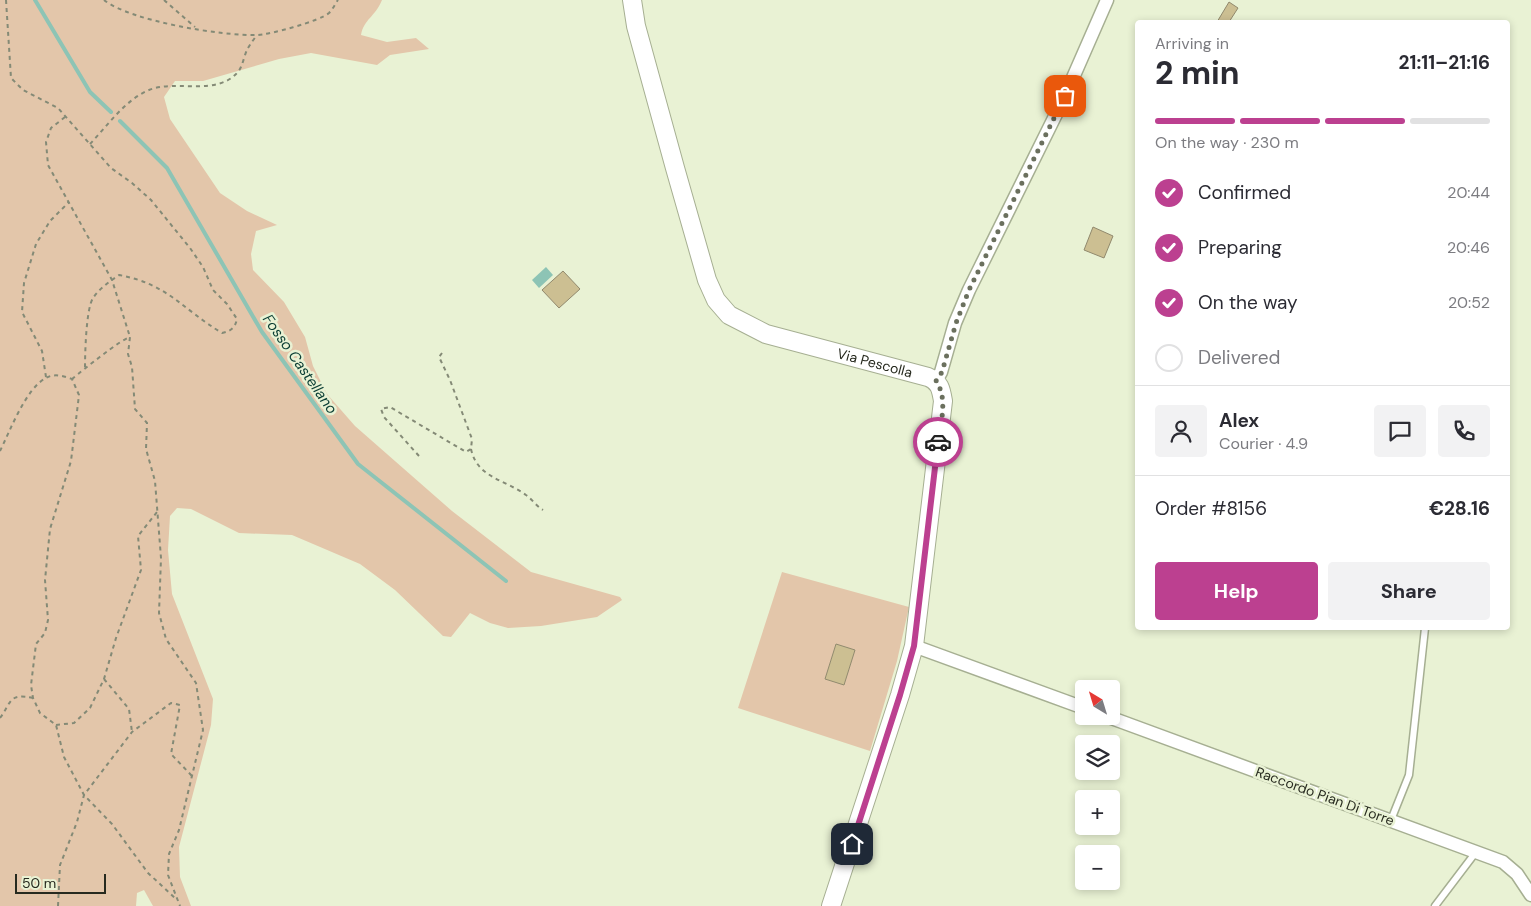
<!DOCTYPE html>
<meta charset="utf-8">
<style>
:root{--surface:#fff;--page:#f2f2f3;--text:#2b2b33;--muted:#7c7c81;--line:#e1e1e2;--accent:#bc4090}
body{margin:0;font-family:"DM Sans",sans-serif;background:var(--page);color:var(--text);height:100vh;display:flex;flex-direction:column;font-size:19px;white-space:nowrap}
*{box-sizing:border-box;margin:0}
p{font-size:16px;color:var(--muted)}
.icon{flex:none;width:28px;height:28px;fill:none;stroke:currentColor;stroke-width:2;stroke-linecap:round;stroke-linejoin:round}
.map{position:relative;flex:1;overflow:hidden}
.panel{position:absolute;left:1135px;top:20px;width:375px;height:610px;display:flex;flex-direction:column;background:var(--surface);border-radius:5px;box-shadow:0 2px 8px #0003}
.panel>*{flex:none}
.needle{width:32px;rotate:322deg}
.tools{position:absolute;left:1075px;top:680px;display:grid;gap:10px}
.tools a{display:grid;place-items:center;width:45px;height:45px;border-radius:5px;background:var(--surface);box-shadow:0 2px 8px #0003;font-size:25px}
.scale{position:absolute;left:15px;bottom:12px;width:91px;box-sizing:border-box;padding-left:5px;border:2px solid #272a1f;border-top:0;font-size:14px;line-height:18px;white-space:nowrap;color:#272a1f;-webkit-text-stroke:4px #e9f2d4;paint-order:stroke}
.pin{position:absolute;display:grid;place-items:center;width:42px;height:42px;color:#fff;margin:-21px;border-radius:10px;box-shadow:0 2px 8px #0006}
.courier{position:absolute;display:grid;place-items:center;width:50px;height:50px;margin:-25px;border:4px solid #bc4090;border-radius:50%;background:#fff;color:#222;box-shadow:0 1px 6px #0007}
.summary em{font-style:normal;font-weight:700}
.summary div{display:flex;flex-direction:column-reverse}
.summary{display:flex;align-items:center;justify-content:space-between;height:85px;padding:0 20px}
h1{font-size:32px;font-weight:700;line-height:38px}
.bar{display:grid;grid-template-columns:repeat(4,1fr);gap:8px 5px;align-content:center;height:60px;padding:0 20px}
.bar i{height:6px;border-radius:4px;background:var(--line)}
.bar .active{background:var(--accent)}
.bar p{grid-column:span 4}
.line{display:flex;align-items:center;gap:12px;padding:0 20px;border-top:1px solid var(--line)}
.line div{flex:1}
.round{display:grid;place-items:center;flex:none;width:52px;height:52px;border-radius:5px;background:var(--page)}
ol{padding:0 20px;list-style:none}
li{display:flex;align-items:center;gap:15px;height:55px}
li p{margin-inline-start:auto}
li .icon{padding:5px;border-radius:50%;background:var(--accent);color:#fff;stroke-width:4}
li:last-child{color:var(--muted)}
li i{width:28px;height:28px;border:2px solid var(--line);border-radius:50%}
.button{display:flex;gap:10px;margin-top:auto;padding:10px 20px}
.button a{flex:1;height:58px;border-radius:5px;background:var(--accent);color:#fff;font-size:20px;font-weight:700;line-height:58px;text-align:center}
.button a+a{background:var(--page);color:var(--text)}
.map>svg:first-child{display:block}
.green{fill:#e3c6aa;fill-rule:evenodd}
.water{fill:#8dc4b5}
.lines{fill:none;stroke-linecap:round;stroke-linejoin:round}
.stream{stroke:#8dc4b5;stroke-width:4}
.building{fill:#ccbf92;stroke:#91896d}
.lane-casing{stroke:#a6af92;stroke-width:9}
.street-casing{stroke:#a6af92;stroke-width:15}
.secondary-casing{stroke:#a6af92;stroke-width:20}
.path{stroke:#848a76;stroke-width:2;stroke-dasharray:4 4;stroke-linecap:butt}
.lane{stroke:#fff;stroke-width:6}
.street{stroke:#fff;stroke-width:12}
.secondary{stroke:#fff;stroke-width:18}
.done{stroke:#6b705e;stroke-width:5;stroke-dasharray:0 9}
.route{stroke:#bc4090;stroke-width:6}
.labels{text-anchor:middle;stroke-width:5;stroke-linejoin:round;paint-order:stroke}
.street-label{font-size:14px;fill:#272a1f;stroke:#e9f2d4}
.water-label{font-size:15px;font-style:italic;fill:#0c3e34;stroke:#e9f2d4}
</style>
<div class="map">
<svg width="1531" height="906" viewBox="0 0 1531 906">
<rect width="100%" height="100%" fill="#e9f2d4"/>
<!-- green -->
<g class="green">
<path d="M0,0H382C375,17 364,19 361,35L387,42L416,38L429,49L390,55L377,65L311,53L279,59L203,81H175L164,97L170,119L220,193L247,211L277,225L256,231L251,254L253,270L284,302L305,337L313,366L327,394L355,426L452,511L531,572L620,597L622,600L597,617L541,626L508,628L490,623L470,613L451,637L443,636L395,590L360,564L292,535L239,533L191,509L177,508L170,516L168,550L172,594L213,699L211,725L179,847L180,877L191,906H153L144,890L137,893L136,906H0Z"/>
<path d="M782,572L909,607L897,661L870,751L738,708ZM836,644L855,650L844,685L825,679Z"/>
</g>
<!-- water -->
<polygon class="water" points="546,267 553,275 539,288 532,280"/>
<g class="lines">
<!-- stream -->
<g class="stream">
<polyline points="35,0 90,92 111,112"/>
<polyline points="120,121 167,168 262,332 358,464 506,581"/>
</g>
</g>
<!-- building -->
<g class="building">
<polygon points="1229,2 1238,8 1229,22 1217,22"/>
<polygon points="1093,227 1113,236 1104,258 1084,250"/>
<polygon points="563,271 580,289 559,308 542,290"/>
<polygon points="836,644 855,650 844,685 825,679"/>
</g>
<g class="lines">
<!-- lane casing -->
<g class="lane-casing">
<g id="lane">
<polyline points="1391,820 1409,775 1425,628"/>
<polyline points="1435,906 1476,852"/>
</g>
</g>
<!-- street casing -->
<g class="street-casing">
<g id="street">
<polyline points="936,381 941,372 955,323 969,290 1065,96 1107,0"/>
<polyline points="914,646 1084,708"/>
<polyline points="1106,716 1503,862 1517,874 1531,895"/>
</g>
</g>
<!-- secondary casing -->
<g class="secondary-casing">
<g id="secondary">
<path id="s1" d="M632,0L636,26L675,168L707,280L716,300L729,315L766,334L928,377C940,382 941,389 943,401L914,646L900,695L831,906"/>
</g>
</g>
<!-- path -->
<g class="path">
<path d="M6,0L11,78L23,90L58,108L111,168L132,183L151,200L190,248L203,267L213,290L227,304L237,319C235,328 231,331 222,333C182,309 168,284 119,275C109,282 100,288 93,298C86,309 85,354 85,368"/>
<path d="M104,0C130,21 222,36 256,35C269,35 320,21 329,13C333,9 335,4 338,0"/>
<polyline points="164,0 195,27"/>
<polyline points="65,117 51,128 46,142 48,165 112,280 130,337"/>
<path d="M90,144C108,125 125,100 149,90C176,79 216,97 238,72C243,66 244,55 248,48C251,43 254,39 257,35"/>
<polyline points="46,377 42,351 22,312 24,283 36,244 50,221 69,202"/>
<path d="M72,379C83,370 120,340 130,337L128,354L132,367L135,409L147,423L146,449L155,481L161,558L159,613L166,639L196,683L203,730L179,830L169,854L168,875L180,906"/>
<path d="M471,449C477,478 506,480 526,495C532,499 536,506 543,510"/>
<path d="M0,451C10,431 26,388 46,378C54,373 64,376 72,379L79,395L71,461L50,529L45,580L48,620L45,633L36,644L31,685L33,698L40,713L56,725L64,757L84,795L112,824L148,873L175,898"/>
<polyline points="419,456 384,417 381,409 390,407 466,452 471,449 472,439 450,380 439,357 442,353"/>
<polyline points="104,679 129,709 132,732"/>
<path d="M0,718C12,702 8,693 33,698"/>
<polyline points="56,725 74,723 90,708 104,679 116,638 141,570 138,536 157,512"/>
<polyline points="58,906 60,865 77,822 84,795 132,732 171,703 180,705 171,754 192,776"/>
</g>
<!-- lane -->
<use href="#lane" class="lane"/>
<!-- street -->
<use href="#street" class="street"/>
<!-- secondary -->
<use href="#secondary" class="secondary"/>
</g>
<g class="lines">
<!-- done -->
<path class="done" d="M938,442C941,422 948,398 936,381L942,372L956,323L969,290L1065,96"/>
<!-- route -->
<polyline class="route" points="852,844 900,695 914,646 938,442"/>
</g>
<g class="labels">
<!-- street labels -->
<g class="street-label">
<text dy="5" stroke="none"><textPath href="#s1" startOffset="486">Via Pescolla</textPath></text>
<text transform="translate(1325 796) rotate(20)" y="5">Raccordo Pian Di Torre</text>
</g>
<!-- water labels -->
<g class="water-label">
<text transform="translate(300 364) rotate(55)" y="5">Fosso Castellano</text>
</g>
</g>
</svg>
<div class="tools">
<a><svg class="needle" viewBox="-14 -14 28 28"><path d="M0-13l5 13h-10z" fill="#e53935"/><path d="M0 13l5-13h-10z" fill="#7c7c81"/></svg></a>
<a><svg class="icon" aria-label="layers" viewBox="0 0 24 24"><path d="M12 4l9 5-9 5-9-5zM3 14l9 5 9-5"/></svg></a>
<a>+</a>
<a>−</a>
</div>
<div class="scale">50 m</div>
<div class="pin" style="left:1065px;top:96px;background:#ea580c"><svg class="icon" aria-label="bag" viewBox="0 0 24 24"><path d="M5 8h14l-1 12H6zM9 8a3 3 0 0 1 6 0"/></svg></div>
<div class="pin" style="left:852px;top:844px;background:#1f2937"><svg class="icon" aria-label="home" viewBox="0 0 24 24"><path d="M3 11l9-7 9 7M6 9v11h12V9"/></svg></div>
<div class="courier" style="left:938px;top:442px"><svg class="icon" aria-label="car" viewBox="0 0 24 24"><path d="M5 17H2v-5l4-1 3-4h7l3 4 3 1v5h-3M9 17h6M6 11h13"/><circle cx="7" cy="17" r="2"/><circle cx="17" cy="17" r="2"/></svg></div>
<section class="panel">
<div class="summary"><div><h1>2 min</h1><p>Arriving in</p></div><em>21:11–21:16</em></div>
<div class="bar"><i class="active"></i><i class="active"></i><i class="active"></i><i></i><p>On the way · 230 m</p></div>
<ol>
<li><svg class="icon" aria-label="check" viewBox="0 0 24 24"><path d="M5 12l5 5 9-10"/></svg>Confirmed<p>20:44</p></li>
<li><svg class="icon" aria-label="check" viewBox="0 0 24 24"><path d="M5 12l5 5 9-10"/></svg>Preparing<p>20:46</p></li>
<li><svg class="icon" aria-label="check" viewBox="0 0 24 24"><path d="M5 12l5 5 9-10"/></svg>On the way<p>20:52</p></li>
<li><i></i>Delivered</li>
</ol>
<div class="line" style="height:90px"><a class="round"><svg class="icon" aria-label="person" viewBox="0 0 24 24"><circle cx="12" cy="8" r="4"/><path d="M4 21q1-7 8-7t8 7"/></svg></a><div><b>Alex</b><p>Courier · 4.9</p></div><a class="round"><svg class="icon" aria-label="chat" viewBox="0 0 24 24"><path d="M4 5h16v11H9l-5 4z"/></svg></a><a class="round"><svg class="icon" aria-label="phone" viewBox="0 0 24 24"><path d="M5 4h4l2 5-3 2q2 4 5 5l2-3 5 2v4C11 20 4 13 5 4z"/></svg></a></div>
<div class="line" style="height:65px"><div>Order #8156</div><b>€28.16</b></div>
<div class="button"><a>Help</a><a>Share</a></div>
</section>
</div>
